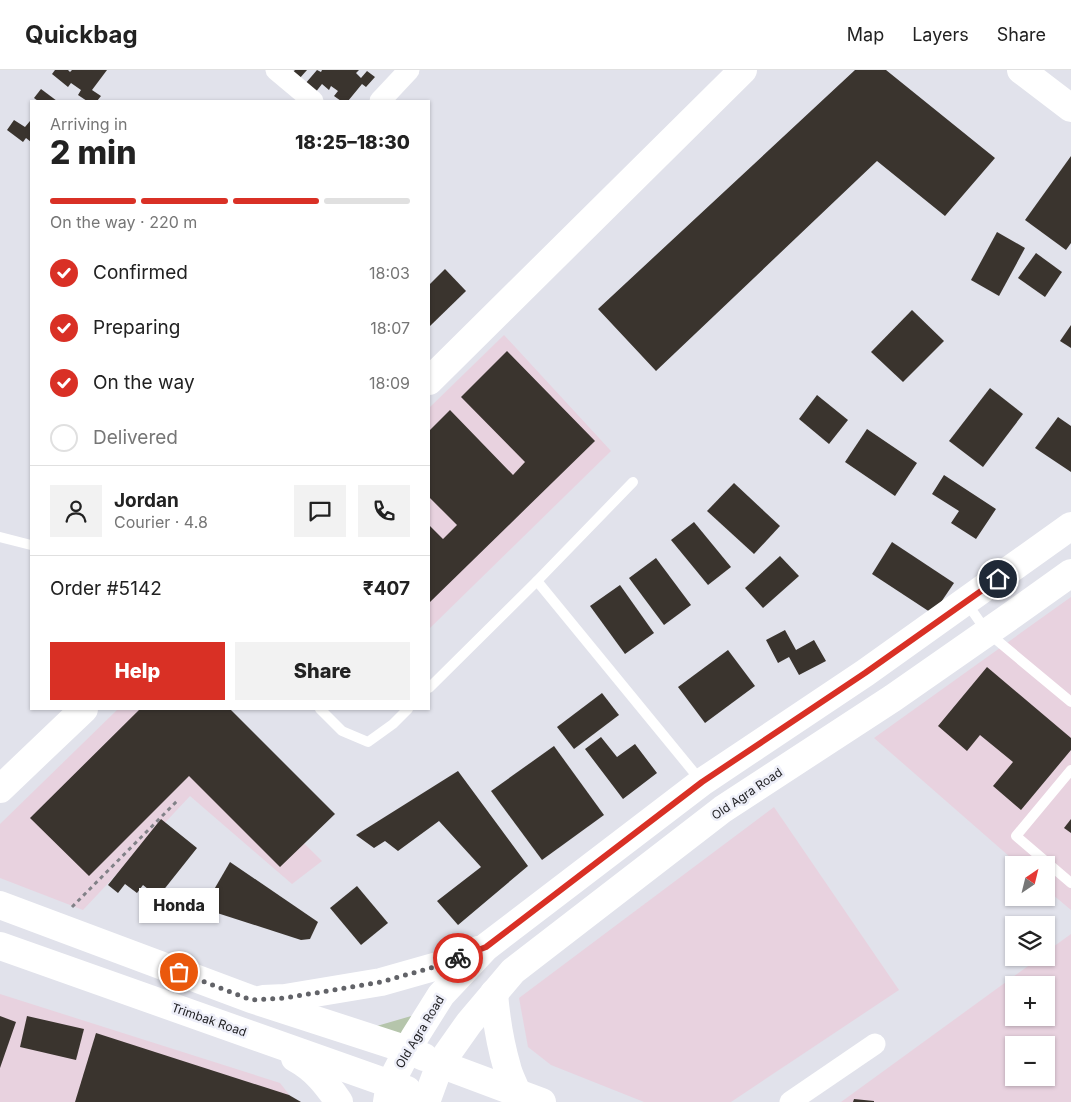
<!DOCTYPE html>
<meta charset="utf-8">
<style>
:root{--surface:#fff;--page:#f2f2f2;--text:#222;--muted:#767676;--line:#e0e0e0;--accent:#d93025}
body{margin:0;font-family:Inter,sans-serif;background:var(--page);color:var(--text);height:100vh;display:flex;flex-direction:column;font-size:19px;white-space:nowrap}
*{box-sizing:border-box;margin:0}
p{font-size:16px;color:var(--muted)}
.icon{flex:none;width:28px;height:28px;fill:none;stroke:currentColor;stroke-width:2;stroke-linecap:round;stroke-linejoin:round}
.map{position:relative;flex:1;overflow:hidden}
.drawer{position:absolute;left:30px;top:30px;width:400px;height:610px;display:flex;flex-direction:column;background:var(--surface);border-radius:0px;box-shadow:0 1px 4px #0004}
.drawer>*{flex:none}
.needle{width:32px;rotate:35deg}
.buttons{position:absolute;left:1005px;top:786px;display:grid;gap:10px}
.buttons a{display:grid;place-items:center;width:50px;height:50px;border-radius:0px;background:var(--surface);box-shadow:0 1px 4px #0004;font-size:25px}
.pin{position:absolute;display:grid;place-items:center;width:42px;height:42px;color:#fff;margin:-21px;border:2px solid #fff;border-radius:50%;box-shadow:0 1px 5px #0007}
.courier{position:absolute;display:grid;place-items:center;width:50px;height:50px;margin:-25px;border:4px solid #d93025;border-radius:50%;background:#fff;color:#222;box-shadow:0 1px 6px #0007}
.bubble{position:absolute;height:35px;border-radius:0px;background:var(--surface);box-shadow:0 1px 4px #0004;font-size:16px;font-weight:800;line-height:35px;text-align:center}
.headline em{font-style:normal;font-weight:800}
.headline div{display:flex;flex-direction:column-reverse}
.headline{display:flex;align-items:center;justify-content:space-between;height:85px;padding:0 20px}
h1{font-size:32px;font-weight:800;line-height:38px}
.bar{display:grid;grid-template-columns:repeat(4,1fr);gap:8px 5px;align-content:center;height:60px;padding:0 20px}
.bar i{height:6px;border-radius:4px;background:var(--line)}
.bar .current{background:var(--accent)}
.bar p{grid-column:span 4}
.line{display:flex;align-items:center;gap:12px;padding:0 20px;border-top:1px solid var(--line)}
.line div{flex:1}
.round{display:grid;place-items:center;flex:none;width:52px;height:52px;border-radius:0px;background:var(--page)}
ol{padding:0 20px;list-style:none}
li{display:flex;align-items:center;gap:15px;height:55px}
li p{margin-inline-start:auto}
li .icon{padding:5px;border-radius:50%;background:var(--accent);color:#fff;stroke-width:4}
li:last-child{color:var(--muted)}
li i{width:28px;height:28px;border:2px solid var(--line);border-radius:50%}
.button{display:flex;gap:10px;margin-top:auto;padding:10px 20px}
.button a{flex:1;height:58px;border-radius:0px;background:var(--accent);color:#fff;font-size:20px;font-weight:800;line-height:58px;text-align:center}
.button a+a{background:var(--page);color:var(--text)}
header{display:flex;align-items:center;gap:30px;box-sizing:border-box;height:70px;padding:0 25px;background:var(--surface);border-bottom:1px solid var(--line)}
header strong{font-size:24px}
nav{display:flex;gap:28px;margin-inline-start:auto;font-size:18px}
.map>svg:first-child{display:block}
.commercial{fill:#e8d2df;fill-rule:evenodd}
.green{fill:#b5c5ab}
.building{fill:#3a342e}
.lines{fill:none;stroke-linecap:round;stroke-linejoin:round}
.path{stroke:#818187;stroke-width:3;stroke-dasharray:4 4;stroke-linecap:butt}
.lane{stroke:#fff;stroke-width:10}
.street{stroke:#fff;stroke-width:21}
.secondary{stroke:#fff;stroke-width:28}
.highway{stroke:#fff;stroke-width:28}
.done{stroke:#626368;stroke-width:5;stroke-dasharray:0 9}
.route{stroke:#d93025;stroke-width:6}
.labels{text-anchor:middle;stroke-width:5;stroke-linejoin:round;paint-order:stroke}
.street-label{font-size:12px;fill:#1e1e21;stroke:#eeeff9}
</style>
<header>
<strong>Quickbag</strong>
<nav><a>Map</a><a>Layers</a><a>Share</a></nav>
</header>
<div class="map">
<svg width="1071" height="1032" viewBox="0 0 1071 1032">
<rect width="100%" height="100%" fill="#e1e2eb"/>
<!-- commercial -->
<g class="commercial">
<polygon points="504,265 611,381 429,559 429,338"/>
<polygon points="1071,527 1071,840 1046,819 1046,795 1019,795 874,668"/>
<polygon points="118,639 214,639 190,661 322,791 292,814 190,726 83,840 0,808 0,754"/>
<polygon points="774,737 899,920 731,1032 644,1032 551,995 528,977 519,928"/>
<path d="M1071,864V1032H841L1039,888H1046V882ZM1014,915H1046V948H1014ZM1014,975H1046V1008H1014Z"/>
<polygon points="0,924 280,1013 295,1032 0,1032"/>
</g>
<!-- green -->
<polygon class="green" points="425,942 397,972 363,960"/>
<!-- building -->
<g class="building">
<polygon points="55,0 68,0 70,2 72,0 107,0 92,20 101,26 97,31 87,31 78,25 81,20 71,13 68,17 52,4"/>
<polygon points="295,0 307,0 299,9 292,3"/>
<polygon points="317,0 321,2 322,0 359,0 356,3 361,8 367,1 375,7 366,17 362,14 348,31 341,31 334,26 338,21 331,16 329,20 322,14 315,23 305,14"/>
<polygon points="855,0 886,0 995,88 945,146 877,91 656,301 598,239"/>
<polygon points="41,19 57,31 38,31 34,28"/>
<polygon points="14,50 25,57 30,51 31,52 31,72 26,68 23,72 7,60"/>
<polygon points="1071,86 1071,173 1066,180 1025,150"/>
<polygon points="997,162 1025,178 999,226 971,210"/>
<polygon points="1036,183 1062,202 1045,227 1018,208"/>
<polygon points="445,199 466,221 429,257 429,215"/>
<polygon points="912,240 944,271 903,312 871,282"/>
<polygon points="1071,255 1071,278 1060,271"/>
<polygon points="507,281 595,371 429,533 429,455 443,469 457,455 429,427 429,361 450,340 513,405 525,392 461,327"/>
<polygon points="990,318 1023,344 983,397 949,371"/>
<polygon points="817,325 848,350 829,374 799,349"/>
<polygon points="1058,347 1071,356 1071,402 1035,378"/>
<polygon points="867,359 917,393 895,426 845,392"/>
<polygon points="944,405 996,439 976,469 951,453 959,441 932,424"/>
<polygon points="734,413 780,456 754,484 707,441"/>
<polygon points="694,452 731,497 708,515 671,470"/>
<polygon points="892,472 954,513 933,544 872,504"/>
<polygon points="780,486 799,506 763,538 745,518"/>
<polygon points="656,488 691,535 664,555 629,508"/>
<polygon points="620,515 654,563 625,584 590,536"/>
<polygon points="785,560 796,580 814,570 826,591 799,605 789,587 778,593 766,570"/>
<polygon points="728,580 755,616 705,653 678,617"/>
<polygon points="987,597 1071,668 1071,680 1021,740 993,716 1013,692 980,665 967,681 938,656"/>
<polygon points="602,623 619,645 574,679 557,657"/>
<polygon points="140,639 230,639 335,744 280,797 189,706 89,806 30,748"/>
<polygon points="601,667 617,687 635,674 657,703 623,729 585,679"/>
<polygon points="554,676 604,745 542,790 491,721"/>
<polygon points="458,701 528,796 458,855 437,831 481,797 439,751 398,781 385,771 374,778 356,765"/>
<polygon points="161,749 197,778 158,827 143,815 137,823 125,814 118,823 108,815"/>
<polygon points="1071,749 1071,763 1064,758"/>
<polygon points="230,792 318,852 310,869 301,870 214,842 208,834 212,823"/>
<polygon points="357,816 388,853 361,875 330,838"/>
<polygon points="0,946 16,952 0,998"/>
<polygon points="27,946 84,959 76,990 20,977"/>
<polygon points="96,963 289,1025 301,1032 75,1032"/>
<polygon points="854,1029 874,1031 874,1032 853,1032"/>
</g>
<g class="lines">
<!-- path -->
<polyline class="path" points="72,837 178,730"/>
<!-- lane -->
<g class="lane">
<polyline points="0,467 31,475"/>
<polyline points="537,511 701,711"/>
<polyline points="966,532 987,562 1071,632"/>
<polyline points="429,618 537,511 633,412"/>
<polyline points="320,639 342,661 368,672 393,654 408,639"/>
<polyline points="1071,700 1016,766 1071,813"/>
</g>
<!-- street -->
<g class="street">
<polyline points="276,0 313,31"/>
<polyline points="380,31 409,0"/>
<polyline points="790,1032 875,974"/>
</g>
<!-- secondary -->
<g class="secondary">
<polyline points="1021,0 1071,38"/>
<polyline points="429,311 743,0"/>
<polyline points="0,719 84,639"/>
<polyline points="440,994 542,1032"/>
</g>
<!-- highway -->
<g class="highway">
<polyline points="0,835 251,929 408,980 424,987"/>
<polyline points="0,876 407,1020"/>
<path d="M494,923C496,948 500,973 507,997C509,1006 514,1014 517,1023"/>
<polyline points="263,929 285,928 381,912 441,895 478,880"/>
<path d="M295,988C315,999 326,1013 339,1032"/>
<polyline points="387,1032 390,1014 414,968 441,925 486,877 702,712 865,603 1071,456"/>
<polyline points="426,1032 440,994 469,953 513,901 723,739 893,628 1012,545 1071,503"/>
</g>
</g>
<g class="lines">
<!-- done -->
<polyline class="done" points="179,902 251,930 285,928 381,912 441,895 458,888"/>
<!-- route -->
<polyline class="route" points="458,888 486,877 702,712 865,603 998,509"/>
</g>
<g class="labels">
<!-- street labels -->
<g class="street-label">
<text transform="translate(747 724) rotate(-34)" y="4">Old Agra Road</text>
<text transform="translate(209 950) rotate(19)" y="4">Trimbak Road</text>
<text transform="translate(420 962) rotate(-59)" y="4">Old Agra Road</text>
</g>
</g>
</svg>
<div class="buttons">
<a><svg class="needle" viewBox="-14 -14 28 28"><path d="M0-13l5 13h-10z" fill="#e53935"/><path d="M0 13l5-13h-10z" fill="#767676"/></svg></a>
<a><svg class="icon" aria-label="layers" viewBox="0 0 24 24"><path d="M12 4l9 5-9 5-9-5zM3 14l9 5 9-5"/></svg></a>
<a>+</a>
<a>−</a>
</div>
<div class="pin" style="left:179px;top:902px;background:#ea580c"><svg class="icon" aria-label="bag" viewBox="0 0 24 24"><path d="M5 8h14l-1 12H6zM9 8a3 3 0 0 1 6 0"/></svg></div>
<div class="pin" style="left:998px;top:509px;background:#1f2937"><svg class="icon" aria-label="home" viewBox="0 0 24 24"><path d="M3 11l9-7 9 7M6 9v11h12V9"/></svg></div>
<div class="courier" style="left:458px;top:888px"><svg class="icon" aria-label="bike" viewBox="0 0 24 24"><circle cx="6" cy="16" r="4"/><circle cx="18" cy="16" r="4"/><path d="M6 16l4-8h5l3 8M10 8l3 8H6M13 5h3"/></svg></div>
<div class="bubble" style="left:139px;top:818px;width:80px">Honda</div>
<section class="drawer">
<div class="headline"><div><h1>2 min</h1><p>Arriving in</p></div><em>18:25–18:30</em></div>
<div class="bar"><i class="current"></i><i class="current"></i><i class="current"></i><i></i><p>On the way · 220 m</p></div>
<ol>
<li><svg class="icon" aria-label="check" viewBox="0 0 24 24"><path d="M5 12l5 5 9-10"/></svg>Confirmed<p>18:03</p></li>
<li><svg class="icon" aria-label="check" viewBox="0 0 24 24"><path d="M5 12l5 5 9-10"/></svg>Preparing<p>18:07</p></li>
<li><svg class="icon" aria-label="check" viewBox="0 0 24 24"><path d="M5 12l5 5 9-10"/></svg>On the way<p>18:09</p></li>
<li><i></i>Delivered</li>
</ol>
<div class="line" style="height:90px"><a class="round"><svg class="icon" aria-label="person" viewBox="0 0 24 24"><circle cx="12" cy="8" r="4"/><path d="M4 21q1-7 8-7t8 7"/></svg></a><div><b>Jordan</b><p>Courier · 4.8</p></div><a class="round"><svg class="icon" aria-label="chat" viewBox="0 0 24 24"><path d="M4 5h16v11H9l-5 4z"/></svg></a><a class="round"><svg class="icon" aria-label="phone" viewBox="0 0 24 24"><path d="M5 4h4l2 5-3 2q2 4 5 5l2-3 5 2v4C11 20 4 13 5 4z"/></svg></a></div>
<div class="line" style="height:65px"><div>Order #5142</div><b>₹407</b></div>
<div class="button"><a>Help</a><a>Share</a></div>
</section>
</div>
